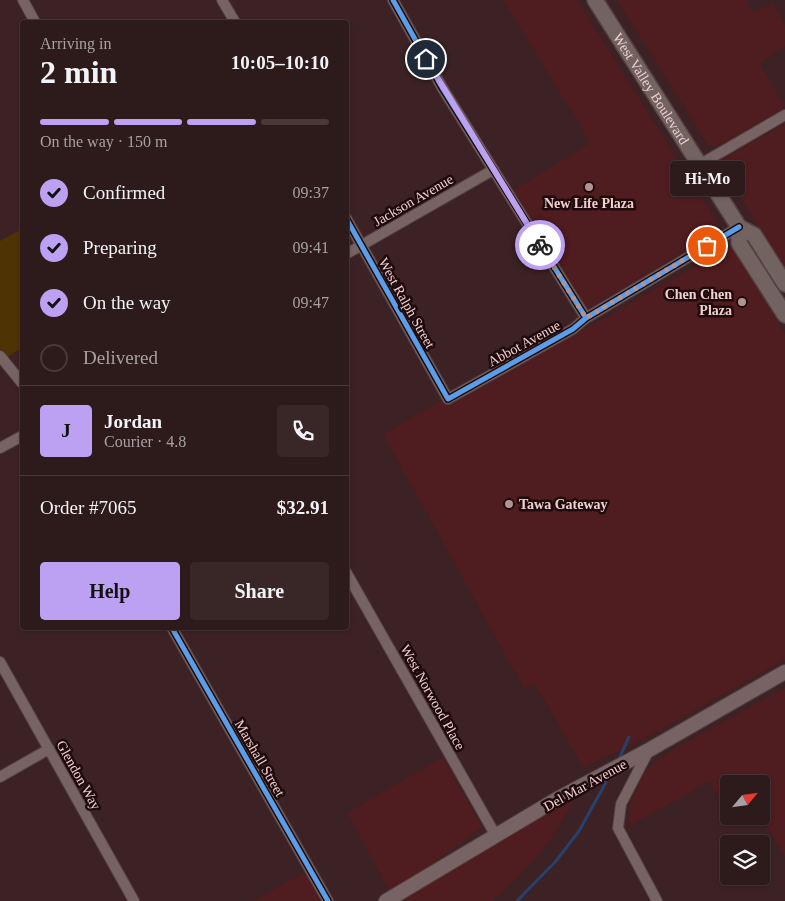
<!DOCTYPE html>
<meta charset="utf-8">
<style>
:root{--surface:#2d1a1b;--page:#392728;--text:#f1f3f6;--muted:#a7a1a3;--line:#48383a;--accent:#bca0f2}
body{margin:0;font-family:Georgia,serif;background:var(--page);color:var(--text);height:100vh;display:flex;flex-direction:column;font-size:19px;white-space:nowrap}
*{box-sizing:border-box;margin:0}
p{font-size:16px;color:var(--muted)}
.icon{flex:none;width:28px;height:28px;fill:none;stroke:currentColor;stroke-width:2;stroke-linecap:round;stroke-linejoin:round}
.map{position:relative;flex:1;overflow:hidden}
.sheet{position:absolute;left:20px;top:20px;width:329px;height:610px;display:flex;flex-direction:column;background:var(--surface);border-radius:5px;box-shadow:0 1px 4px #0004,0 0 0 1px var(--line)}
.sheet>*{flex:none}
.needle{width:32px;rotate:61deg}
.buttons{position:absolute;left:720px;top:775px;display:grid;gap:10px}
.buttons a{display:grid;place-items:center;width:50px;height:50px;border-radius:5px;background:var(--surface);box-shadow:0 1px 4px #0004,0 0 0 1px var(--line);font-size:25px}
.pin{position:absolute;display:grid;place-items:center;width:42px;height:42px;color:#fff;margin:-21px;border:2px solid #fff;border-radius:50%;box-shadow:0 1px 5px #0007}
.courier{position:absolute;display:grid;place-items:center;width:50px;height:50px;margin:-25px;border:4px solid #bca0f2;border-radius:50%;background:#fff;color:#222;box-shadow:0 1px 6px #0007}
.bubble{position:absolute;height:35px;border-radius:5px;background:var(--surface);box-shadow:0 1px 4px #0004,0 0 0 1px var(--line);font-size:16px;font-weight:700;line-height:35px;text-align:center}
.head em{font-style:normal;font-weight:700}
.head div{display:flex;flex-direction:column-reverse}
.head{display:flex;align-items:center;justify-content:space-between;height:85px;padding:0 20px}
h1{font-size:32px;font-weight:700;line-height:38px}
.bar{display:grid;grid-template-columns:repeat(4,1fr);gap:8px 5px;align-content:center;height:60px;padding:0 20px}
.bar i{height:6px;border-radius:4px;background:var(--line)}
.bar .current{background:var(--accent)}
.bar p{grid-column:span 4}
.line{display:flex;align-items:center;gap:12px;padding:0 20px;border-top:1px solid var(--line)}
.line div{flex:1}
.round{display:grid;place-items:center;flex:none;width:52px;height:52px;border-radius:5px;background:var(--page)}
ol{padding:0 20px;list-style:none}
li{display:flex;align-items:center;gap:15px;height:55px}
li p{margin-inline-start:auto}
li .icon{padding:5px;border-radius:50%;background:var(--accent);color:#111;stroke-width:4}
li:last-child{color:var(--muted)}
li i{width:28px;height:28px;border:2px solid var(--line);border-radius:50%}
.primary-button{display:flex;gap:10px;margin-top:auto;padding:10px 20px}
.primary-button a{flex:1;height:58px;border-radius:5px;background:var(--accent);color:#111;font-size:20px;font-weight:700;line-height:58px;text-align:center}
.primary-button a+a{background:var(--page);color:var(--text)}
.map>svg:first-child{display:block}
.built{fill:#4f1c20}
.green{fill:#4e3305}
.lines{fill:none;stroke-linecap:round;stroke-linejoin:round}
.stream{stroke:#28416c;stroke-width:3}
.minor-casing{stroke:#564041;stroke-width:12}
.secondary-casing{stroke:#564041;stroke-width:16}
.primary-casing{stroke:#564041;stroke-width:18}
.minor{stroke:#776363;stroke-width:10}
.secondary{stroke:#776363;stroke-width:14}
.primary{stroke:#726360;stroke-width:15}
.cycleway-casing{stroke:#200b0c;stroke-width:8}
.cycleway{stroke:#5a9eea;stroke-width:5}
.done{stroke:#b19394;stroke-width:5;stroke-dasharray:0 9}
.route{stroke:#bca0f2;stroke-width:6}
.poi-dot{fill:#b19394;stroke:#200b0c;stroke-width:2}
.labels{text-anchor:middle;stroke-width:5;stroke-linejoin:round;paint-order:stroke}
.street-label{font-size:14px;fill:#f0d0d0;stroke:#200b0c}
.poi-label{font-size:14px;font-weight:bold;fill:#f0d0d0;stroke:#200b0c}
</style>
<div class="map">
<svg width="785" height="901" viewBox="0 0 785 901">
<rect width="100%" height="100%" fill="#3c2224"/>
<!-- built -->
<g class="built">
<polygon points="503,0 577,0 718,224 715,233 587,309 514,190 589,144 580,125"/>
<polygon points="617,0 746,0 753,13 773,3 785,25 785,46 760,63 785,108 717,146 708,145"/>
<polygon points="785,124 785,269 721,165 723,159"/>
<polygon points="731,246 785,334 785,659 653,734 583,768 535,684 524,689 383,434 442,400 451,405"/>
<polygon points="785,688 785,857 761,815 761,784 729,784 729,815 710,781 628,827 629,807 644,772 667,753"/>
<polygon points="443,757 482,827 391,894 347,813"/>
<polygon points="576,795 559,827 539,855 493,901 391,901"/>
<polygon points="308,870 325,901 254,901"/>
</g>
<!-- green -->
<polygon class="green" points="22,229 22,348 7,357 0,348 0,241"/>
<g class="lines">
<!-- stream -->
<g class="stream">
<polyline points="618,761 629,737"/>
<polyline points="517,901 556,861 579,831 609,777"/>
</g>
<!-- minor casing -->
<g class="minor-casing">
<g id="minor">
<polyline points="23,0 35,22"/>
<polyline points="222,0 235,22"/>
<polyline points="393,0 443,89 586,318"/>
<polyline points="699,165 785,115"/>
<polyline points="346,218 448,399 573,329 586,318 739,227"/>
<polyline points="346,254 493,170"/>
<polyline points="0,356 22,383"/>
<polyline points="0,448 22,436"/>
<polyline points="346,572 496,836"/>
<polyline points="172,628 328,901"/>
<polyline points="0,662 134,901"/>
<polyline points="649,750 621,804 618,828 657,901"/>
<polyline points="0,777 49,749"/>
</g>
</g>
<!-- secondary casing -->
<g class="secondary-casing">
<polyline id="secondary" points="386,901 557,799 649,750 785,672"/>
</g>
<!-- primary casing -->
<g class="primary-casing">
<g id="primary">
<path id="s1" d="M595,0L739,227L754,235L785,284"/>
<polyline points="739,227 739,243 785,315"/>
</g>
</g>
<!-- minor -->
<use href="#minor" class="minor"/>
<!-- secondary -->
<use href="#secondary" class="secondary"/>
<!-- primary -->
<use href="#primary" class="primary"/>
<!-- cycleway casing -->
<g class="cycleway-casing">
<g id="cycleway">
<polyline points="393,0 443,89 586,318"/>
<polyline points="346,218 448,399 573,329 586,318 739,227"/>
<polyline points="172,628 328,901"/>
</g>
</g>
<!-- cycleway -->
<use href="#cycleway" class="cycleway"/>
</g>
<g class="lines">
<!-- done -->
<polyline class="done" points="540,245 586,318 707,246"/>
<!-- route -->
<polyline class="route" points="426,59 540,245"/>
</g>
<!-- markers -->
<g class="poi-dot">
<circle cx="589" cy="187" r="5"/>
<circle cx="742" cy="302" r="5"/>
<circle cx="509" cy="504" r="5"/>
</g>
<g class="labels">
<!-- street labels -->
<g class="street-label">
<text dy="5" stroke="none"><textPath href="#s1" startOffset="105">West Valley Boulevard</textPath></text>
<text transform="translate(413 200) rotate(-30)" y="5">Jackson Avenue</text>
<text transform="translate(407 303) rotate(61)" y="5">West Ralph Street</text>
<text transform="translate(524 343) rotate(-29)" y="5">Abbot Avenue</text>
<text transform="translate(433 697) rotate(61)" y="5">West Norwood Place</text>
<text transform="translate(260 758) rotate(60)" y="5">Marshall Street</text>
<text transform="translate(79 775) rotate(61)" y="5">Glendon Way</text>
<text transform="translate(585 785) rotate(-29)" y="5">Del Mar Avenue</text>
</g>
<!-- poi labels -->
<g class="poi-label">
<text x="589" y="208">New Life Plaza</text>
<text x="732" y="299" text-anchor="end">Chen Chen<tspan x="732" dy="16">Plaza</tspan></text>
<text x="519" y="509" text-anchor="start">Tawa Gateway</text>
</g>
</g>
</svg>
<div class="buttons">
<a><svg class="needle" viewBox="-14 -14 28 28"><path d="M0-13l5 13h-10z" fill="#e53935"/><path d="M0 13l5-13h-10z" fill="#a7a1a3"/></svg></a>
<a><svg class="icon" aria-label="layers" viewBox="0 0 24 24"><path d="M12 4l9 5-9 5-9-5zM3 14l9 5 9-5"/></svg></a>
</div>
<div class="pin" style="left:707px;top:246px;background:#ea580c"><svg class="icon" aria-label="bag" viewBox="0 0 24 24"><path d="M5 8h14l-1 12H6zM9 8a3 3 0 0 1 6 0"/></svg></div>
<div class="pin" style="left:426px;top:59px;background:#1f2937"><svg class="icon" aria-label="home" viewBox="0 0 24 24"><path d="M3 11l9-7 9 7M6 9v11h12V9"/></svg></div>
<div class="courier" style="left:540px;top:245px"><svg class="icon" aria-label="bike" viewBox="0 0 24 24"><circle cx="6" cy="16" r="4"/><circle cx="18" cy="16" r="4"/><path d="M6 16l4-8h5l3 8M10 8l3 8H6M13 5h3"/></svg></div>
<div class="bubble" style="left:670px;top:161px;width:75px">Hi-Mo</div>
<section class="sheet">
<div class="head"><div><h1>2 min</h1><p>Arriving in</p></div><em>10:05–10:10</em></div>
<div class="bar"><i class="current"></i><i class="current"></i><i class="current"></i><i></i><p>On the way · 150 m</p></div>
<ol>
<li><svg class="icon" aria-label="check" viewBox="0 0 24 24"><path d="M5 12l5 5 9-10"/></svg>Confirmed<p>09:37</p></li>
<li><svg class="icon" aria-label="check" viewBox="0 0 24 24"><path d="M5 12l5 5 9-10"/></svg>Preparing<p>09:41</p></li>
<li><svg class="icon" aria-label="check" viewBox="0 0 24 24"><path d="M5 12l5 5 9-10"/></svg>On the way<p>09:47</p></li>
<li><i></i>Delivered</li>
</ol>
<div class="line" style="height:90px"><b class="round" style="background:var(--accent);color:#111">J</b><div><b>Jordan</b><p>Courier · 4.8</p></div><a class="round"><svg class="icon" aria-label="phone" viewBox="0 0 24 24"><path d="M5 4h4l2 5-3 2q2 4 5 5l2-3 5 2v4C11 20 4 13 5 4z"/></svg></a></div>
<div class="line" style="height:65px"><div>Order #7065</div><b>$32.91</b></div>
<div class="primary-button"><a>Help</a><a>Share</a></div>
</section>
</div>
